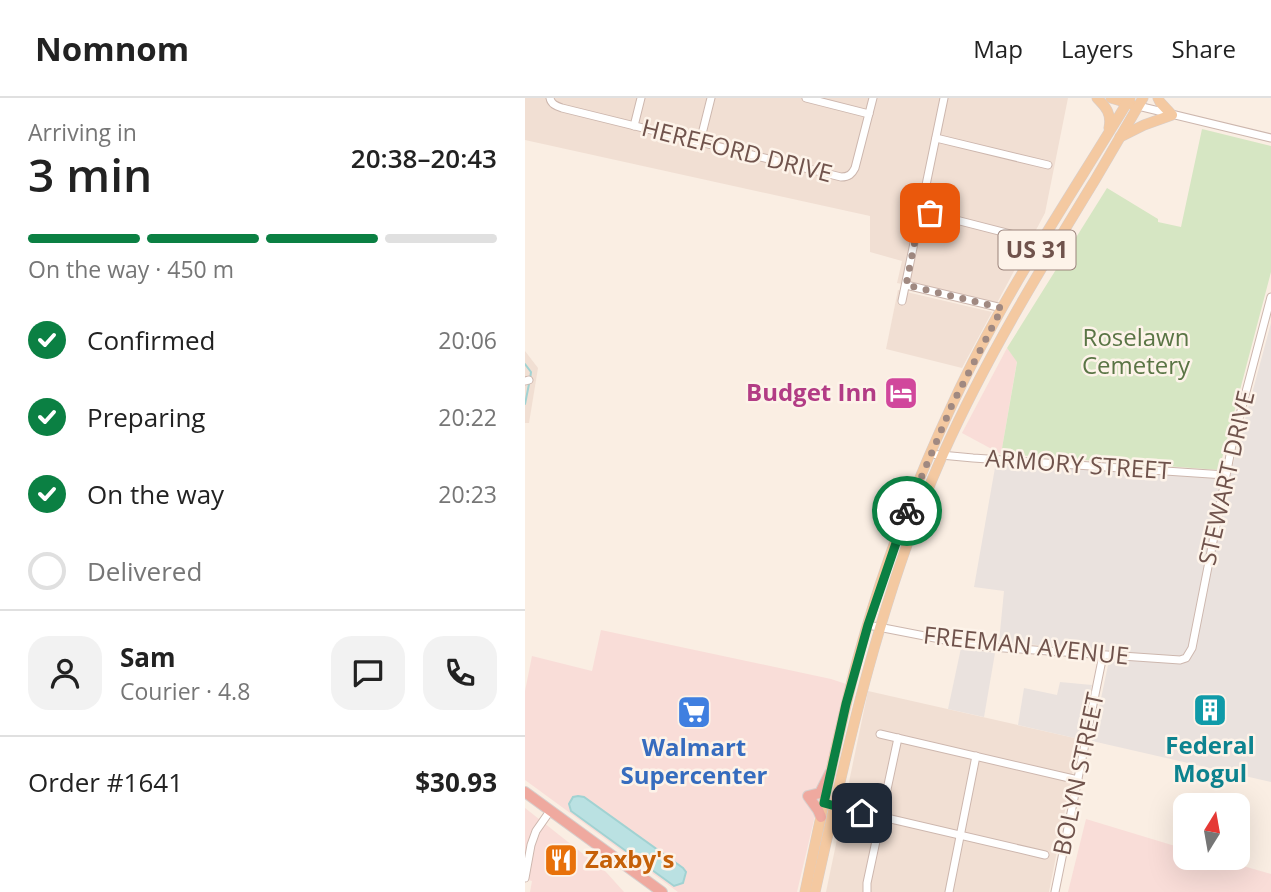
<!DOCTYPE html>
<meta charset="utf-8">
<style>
:root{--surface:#fff;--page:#f2f2f2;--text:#222;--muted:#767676;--line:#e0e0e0;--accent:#0b8043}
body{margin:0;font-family:"Open Sans",sans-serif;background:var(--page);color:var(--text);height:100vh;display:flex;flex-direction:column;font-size:26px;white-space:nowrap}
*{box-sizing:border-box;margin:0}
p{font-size:23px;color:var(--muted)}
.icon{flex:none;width:38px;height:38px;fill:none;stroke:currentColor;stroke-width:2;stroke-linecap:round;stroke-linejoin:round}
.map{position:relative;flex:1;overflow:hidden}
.drawer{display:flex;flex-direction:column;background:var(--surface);width:525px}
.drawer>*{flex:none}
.needle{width:46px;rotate:11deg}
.tools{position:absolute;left:648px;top:695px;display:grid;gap:14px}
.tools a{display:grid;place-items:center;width:77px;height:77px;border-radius:14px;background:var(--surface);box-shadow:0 7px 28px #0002;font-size:35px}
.pin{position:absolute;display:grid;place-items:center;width:60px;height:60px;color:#fff;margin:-30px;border-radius:14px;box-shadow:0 4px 10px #0006}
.courier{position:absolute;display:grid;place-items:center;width:70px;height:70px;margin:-35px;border:5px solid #0b8043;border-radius:50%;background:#fff;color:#222;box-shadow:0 2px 9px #0007}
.summary em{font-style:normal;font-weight:600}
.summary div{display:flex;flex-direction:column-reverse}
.summary{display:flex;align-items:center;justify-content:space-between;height:119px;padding:0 28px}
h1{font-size:46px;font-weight:600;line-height:52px}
.bar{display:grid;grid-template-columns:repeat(4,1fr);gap:10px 7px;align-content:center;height:84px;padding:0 28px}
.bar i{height:9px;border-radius:5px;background:var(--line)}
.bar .current{background:var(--accent)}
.bar p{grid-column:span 4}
.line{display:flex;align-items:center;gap:18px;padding:0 28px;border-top:2px solid var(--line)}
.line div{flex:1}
.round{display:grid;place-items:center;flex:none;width:74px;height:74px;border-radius:21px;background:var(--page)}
ol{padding:0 28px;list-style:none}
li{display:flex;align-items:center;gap:21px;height:77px}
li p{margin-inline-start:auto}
li .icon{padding:7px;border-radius:50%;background:var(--accent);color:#fff;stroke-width:4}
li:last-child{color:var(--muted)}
li i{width:38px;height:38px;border:4px solid var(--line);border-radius:50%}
header{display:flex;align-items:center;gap:42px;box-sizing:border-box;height:98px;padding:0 35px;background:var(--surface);border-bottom:2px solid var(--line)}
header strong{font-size:33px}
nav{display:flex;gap:38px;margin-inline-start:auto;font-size:24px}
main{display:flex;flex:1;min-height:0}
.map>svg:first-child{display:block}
.residential{fill:#f1dfd3}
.commercial{fill:#f9ddd8}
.industrial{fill:#eae2de}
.green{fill:#d6e6c3}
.water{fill:#bae1e2;stroke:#a1d2d2;stroke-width:2}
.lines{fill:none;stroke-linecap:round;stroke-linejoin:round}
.stream{stroke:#a1d2d2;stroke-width:2}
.minor-casing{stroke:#cdb7ae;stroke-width:9}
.major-casing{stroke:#d7cfcd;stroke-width:11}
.highway-casing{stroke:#d7cfcd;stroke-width:12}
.minor{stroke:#fff;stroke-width:7}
.major{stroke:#f4c9a1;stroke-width:10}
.highway{stroke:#efa99f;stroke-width:10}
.done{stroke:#a08981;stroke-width:7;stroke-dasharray:0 12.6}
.route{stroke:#0b8043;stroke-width:9}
.labels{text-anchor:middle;stroke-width:5;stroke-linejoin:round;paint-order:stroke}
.shield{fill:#fdf3e9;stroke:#9a837b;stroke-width:2}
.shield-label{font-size:23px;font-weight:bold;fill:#70534c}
.street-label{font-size:24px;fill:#70534c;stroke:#fdf3e9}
.park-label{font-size:24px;fill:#5a7545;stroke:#fdf3e9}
.hotel-label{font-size:24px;font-weight:bold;fill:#b23c85;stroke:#fdf3e9;text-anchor:end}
.culture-label{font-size:24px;font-weight:bold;fill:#0d838f;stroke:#fdf3e9}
.shop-label{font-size:24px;font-weight:bold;fill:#366cbe;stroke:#fdf3e9}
.food-label{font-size:24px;font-weight:bold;fill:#c56008;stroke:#fdf3e9;text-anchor:start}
</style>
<header>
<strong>Nomnom</strong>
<nav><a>Map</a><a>Layers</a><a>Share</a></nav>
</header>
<main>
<section class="drawer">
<div class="summary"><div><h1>3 min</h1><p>Arriving in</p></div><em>20:38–20:43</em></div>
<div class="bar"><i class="current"></i><i class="current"></i><i class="current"></i><i></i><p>On the way · 450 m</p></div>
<ol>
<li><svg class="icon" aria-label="check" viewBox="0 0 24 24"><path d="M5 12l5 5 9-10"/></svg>Confirmed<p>20:06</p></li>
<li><svg class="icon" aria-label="check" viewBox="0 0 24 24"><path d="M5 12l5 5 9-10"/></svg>Preparing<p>20:22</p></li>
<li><svg class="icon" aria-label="check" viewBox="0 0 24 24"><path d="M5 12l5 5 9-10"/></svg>On the way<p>20:23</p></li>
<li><i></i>Delivered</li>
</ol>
<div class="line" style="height:126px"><a class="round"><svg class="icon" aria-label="person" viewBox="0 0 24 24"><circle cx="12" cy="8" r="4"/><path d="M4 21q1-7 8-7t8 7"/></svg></a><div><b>Sam</b><p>Courier · 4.8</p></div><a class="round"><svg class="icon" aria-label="chat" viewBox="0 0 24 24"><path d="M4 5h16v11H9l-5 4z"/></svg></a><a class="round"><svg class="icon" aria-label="phone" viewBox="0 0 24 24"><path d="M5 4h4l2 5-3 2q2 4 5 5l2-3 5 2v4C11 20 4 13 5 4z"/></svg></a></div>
<div class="line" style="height:91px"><div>Order #1641</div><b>$30.93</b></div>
</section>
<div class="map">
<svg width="746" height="794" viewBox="0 0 746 794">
<rect width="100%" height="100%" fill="#faeee3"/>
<!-- residential -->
<g class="residential">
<polygon points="0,0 543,0 520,115 472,205 372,185 377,163 345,154 345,118 0,42"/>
<polygon points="373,192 467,214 437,270 361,251"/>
<polygon points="0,253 13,270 4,325 0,325"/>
<polygon points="343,593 554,641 524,794 301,794"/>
</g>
<!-- commercial -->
<g class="commercial">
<polygon points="482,250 492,263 476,356 437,335"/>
<polygon points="76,532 306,581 321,586 272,794 153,794 0,682 0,593 7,558 67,573"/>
<polygon points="0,710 81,774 99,794 5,794 7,783 0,781"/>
<polygon points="561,721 660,751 660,760 690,760 746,776 746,794 543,794"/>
</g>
<!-- industrial -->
<g class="industrial">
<polygon points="746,225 746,684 567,643 586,553 474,544 479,493 449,489 471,364 704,381"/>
<polygon points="436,550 470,555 459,619 423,611"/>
<polygon points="535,584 567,587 554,641 493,627 499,590 532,597"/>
</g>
<!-- green -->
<polygon class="green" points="677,31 746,48 746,174 694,372 476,356 492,264 482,250 582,90 633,121 633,124 656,129"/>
<!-- water -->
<polygon class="water" points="53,698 59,699 158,770 161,774 158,785 149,788 46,713 44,706 48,699"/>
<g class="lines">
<!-- stream -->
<g class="stream">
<polyline points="0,266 6,274 5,281"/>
<polyline points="0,306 4,286"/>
</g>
<!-- minor casing -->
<g class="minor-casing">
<g id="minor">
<path d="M25,0C26,6 31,8 37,10L316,79C324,79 327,76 330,70L348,0"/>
<polyline points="281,0 344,16"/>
<polyline points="613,8 746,40"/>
<polyline points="109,28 116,0"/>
<polyline points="411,40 523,67"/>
<polyline points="175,44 186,0"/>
<polyline points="396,113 517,144"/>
<polyline points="381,187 477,210"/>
<polyline points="377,203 419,0"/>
<polyline points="0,283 4,282"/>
<polyline points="405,356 448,360 700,377"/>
<polyline points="343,527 451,548 655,562 661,560 667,550 707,347 746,199"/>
<polyline points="355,636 553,682"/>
<polyline points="306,707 520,757"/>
<polyline points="0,780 6,747 11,733 25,713"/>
<polyline points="342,794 342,785 373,640"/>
<polyline points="424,794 451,658"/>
<polyline points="530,794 578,557"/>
</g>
</g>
<!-- major casing -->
<g class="major-casing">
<g id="major">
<path d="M572,0C581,9 587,16 584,30"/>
<polyline points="586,0 606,6"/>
<polyline points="595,39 619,27 647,17 635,4 633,0"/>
<path d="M280,794C293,732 306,669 321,607C345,505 382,403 427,307C476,200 544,101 605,0"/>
<path d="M290,794C323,645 356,496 418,356C461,260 515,172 570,82C586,55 602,27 618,0"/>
</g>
</g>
<!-- highway casing -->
<g class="highway-casing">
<g id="highway">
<polyline points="0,694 137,794"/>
<polyline points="296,719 293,712 283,698 295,695 305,675"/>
</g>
</g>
<!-- minor -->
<use href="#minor" class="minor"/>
<!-- major -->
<use href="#major" class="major"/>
<!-- highway -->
<use href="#highway" class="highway"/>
</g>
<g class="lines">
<!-- done -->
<polyline class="done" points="382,413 427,307 477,210 381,187 396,113 405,115"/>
<!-- route -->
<polyline class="route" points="337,715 299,705 321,606 343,527 382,413"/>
</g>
<!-- icons -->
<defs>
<g id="hotel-square" transform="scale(1.75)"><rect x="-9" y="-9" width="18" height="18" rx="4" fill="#d1479c" stroke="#fdf3e9"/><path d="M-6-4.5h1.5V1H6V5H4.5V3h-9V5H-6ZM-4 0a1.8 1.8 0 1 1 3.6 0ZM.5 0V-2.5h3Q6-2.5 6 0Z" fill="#fff"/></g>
<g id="building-square" transform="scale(1.75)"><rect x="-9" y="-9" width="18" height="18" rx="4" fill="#0f9aa8" stroke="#fdf3e9"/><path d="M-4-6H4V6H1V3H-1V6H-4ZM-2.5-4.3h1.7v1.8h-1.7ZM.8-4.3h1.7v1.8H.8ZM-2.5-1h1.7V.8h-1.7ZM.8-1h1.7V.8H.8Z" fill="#fff"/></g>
<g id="supermarket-square" transform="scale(1.75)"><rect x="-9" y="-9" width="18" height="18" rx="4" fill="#3f7fe0" stroke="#fdf3e9"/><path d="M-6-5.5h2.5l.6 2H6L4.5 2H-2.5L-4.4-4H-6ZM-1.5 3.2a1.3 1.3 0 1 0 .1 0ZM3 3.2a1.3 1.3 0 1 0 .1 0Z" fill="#fff"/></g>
<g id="restaurant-square" transform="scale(1.75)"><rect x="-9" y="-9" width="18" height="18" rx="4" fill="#e8710a" stroke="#fdf3e9"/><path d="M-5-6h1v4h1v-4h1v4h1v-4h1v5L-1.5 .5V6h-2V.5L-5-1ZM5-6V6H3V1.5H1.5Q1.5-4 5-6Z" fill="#fff"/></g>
</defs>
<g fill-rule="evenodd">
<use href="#hotel-square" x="376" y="295"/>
<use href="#building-square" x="685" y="612"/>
<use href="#supermarket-square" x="169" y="614"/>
<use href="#restaurant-square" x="36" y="762"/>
</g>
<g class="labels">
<!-- shield labels -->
<rect class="shield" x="473.5" y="132.5" width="77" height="39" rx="5"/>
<g class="shield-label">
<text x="512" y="160">US 31</text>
</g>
<!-- street labels -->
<g class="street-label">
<text transform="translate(212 53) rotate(14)" y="8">HEREFORD DRIVE</text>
<text transform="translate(553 367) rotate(4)" y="8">ARMORY STREET</text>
<text transform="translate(702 380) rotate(-77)" y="8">STEWART DRIVE</text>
<text transform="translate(501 548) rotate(6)" y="8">FREEMAN AVENUE</text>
<text transform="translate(554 676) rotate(-78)" y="8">BOLYN STREET</text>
</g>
<!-- park labels -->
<g class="park-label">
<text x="611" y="248">Roselawn<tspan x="611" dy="28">Cemetery</tspan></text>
</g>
<!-- hotel labels -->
<g class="hotel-label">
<text x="352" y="303">Budget Inn</text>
</g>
<!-- culture labels -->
<g class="culture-label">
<text x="685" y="656">Federal<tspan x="685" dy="28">Mogul</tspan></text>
</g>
<!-- shop labels -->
<g class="shop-label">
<text x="169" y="658">Walmart<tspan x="169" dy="28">Supercenter</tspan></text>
</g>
<!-- food labels -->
<g class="food-label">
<text x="60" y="770">Zaxby's</text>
</g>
</g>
</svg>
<div class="tools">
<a><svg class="needle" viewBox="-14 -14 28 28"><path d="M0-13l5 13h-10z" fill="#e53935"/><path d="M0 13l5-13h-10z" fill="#767676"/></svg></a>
</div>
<div class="pin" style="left:405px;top:115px;background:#ea580c"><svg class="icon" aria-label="bag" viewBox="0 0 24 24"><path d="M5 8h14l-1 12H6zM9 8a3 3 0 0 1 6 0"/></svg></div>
<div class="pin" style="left:337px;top:715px;background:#1f2937"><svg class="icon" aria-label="home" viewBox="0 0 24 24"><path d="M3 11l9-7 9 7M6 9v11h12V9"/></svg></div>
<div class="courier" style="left:382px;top:413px"><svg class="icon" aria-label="bike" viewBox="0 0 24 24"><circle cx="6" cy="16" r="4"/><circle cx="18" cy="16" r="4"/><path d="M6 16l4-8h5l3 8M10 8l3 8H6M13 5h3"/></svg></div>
</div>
</main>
